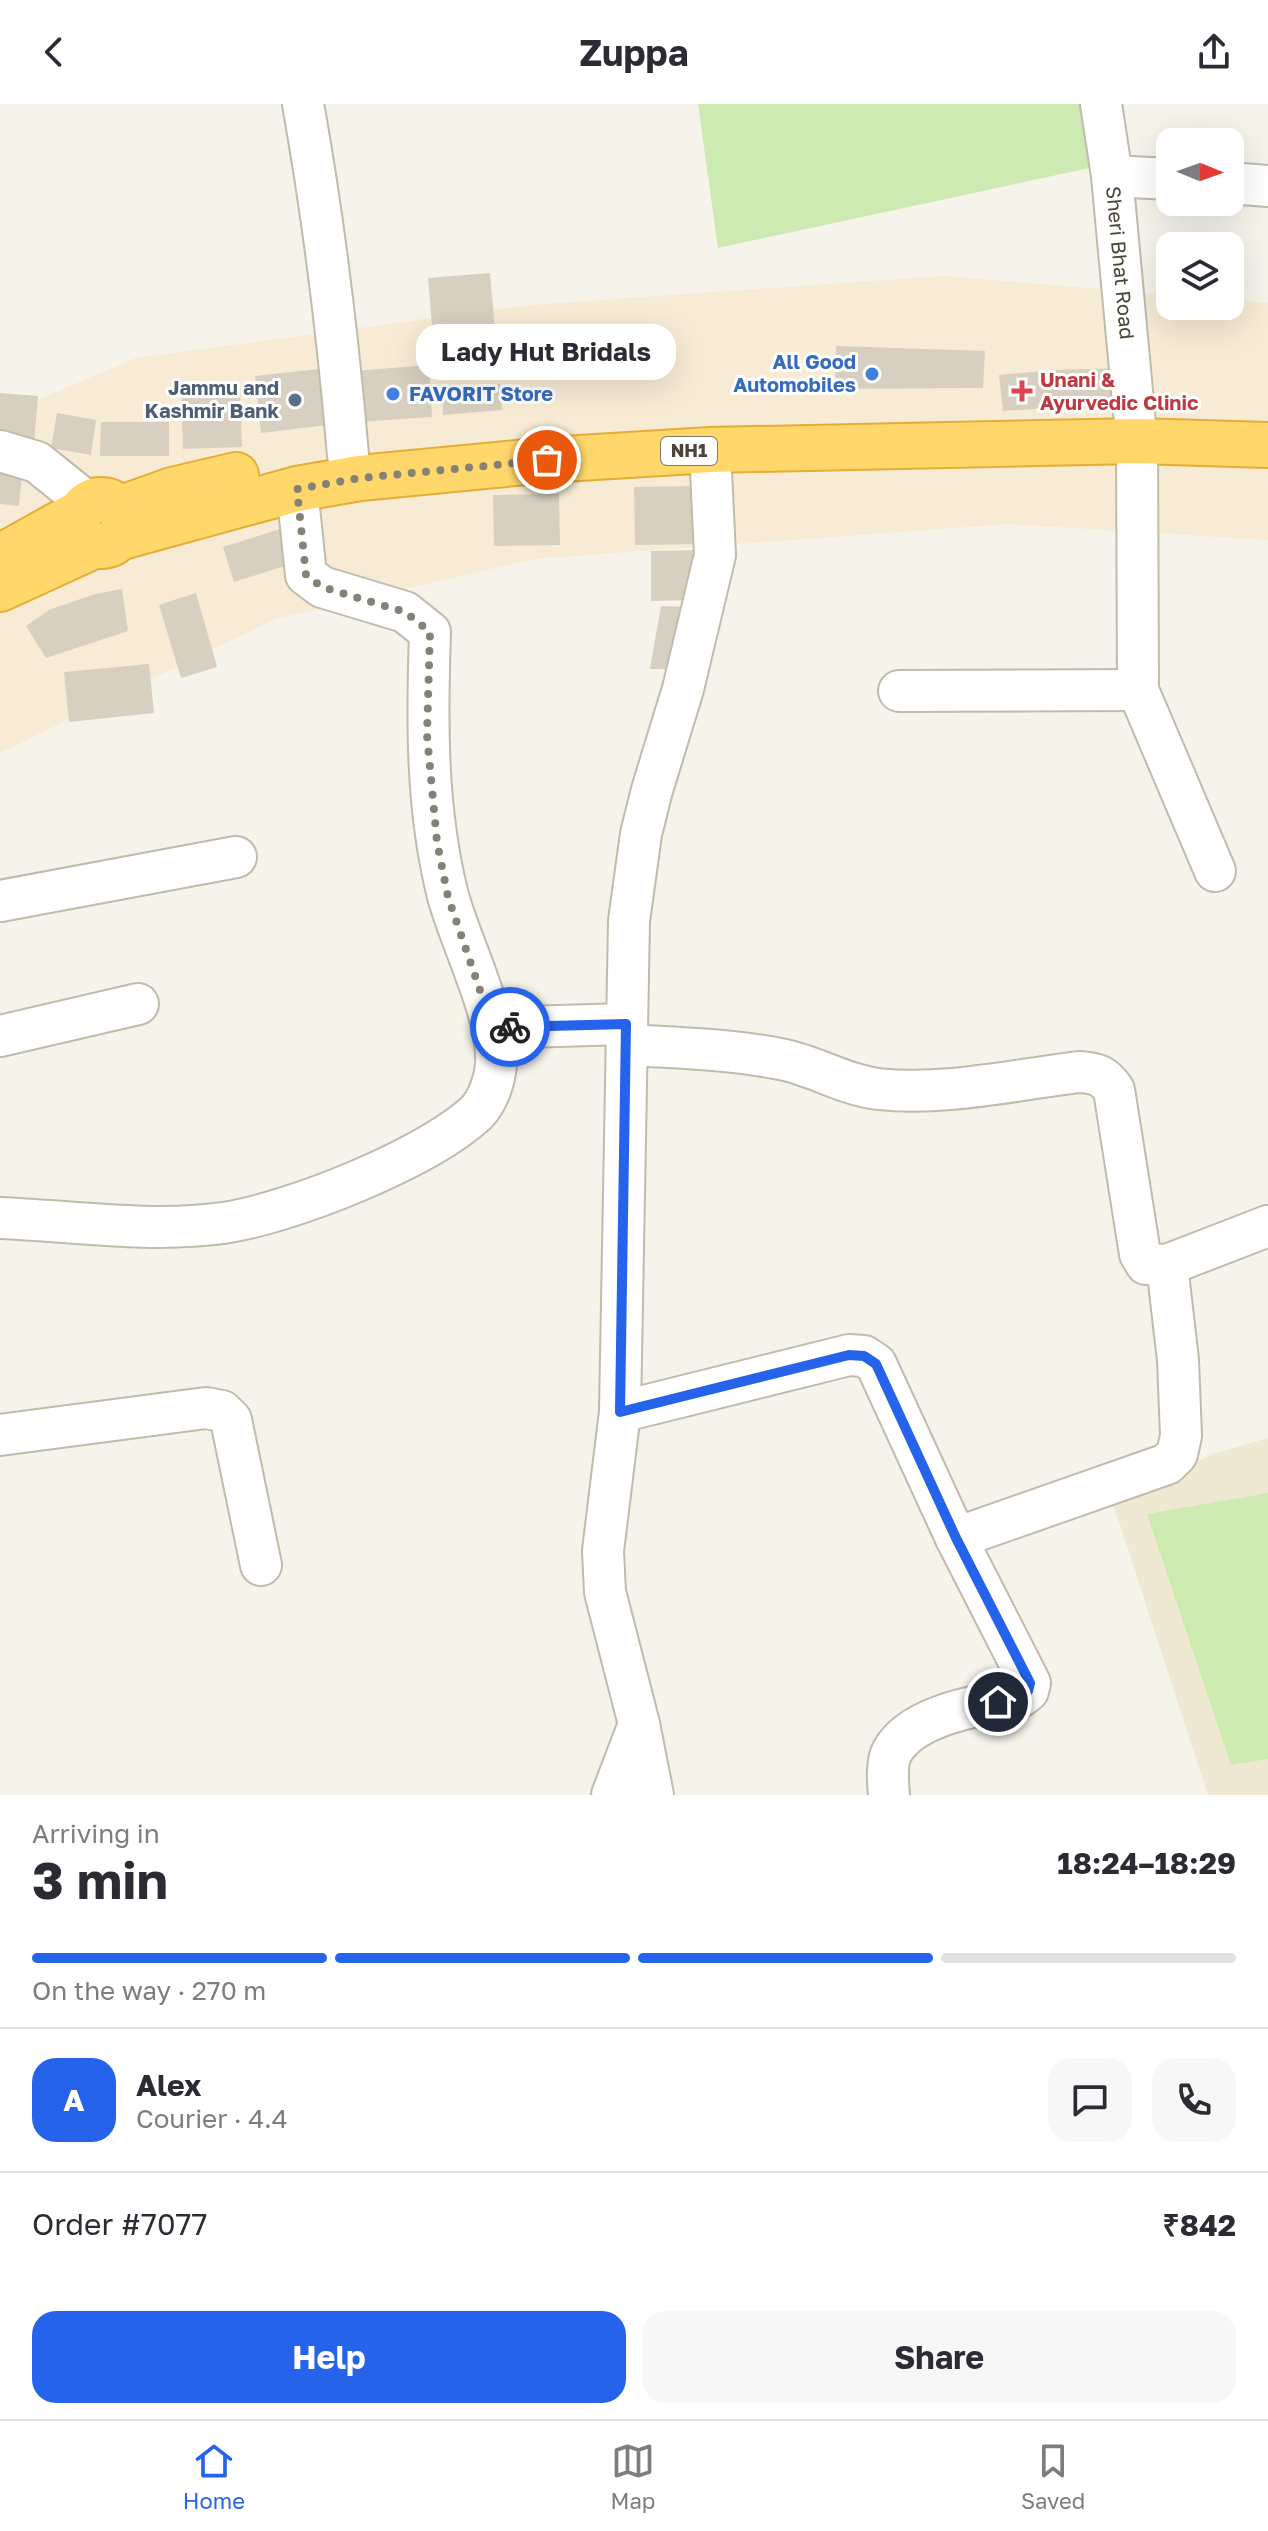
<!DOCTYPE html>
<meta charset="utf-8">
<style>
:root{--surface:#fff;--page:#f7f7f7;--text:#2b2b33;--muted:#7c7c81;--line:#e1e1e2;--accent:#2563eb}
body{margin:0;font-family:"Golos Text",sans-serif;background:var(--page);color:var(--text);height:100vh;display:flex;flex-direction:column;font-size:30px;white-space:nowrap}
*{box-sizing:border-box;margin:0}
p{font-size:26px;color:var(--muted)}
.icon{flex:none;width:44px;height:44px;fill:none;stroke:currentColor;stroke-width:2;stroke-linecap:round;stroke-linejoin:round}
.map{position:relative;height:1691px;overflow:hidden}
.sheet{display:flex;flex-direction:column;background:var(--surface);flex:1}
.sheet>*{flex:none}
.needle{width:52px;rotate:91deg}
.buttons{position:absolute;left:1156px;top:24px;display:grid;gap:16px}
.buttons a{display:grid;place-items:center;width:88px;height:88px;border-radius:16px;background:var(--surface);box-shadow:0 8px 32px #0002;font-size:40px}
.pin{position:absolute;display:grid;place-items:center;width:68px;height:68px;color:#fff;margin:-34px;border:4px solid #fff;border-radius:50%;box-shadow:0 2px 8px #0007}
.courier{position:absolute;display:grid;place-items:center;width:80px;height:80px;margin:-40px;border:6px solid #2563eb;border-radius:50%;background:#fff;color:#222;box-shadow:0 2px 10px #0007}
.bubble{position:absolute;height:56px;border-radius:24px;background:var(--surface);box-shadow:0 8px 32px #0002;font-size:26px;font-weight:700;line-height:56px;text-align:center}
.summary em{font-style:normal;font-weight:700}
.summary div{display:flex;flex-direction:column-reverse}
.summary{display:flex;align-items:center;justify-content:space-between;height:136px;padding:0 32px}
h1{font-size:52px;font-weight:700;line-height:60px}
.bar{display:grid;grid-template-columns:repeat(4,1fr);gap:12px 8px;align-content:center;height:96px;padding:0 32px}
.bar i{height:10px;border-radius:6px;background:var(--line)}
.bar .selected{background:var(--accent)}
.bar p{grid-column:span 4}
.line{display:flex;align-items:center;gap:20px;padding:0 32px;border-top:2px solid var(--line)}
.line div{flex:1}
.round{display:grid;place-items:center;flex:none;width:84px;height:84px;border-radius:24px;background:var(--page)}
.action{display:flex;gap:16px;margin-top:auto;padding:16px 32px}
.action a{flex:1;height:92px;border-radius:24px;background:var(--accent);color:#fff;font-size:32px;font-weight:700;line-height:92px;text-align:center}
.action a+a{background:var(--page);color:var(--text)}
header{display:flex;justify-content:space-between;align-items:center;height:104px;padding:0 32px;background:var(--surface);font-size:36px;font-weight:700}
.dock{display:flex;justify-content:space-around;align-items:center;height:112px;border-top:2px solid var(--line);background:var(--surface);font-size:22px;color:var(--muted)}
.dock a{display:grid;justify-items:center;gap:4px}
.dock .selected{color:var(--accent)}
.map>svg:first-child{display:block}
.commercial{fill:#f7ebd5}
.education{fill:#efe9d3}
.green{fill:#cdeab2}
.building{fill:#d7cfbf}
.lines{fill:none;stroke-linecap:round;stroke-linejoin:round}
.minor-casing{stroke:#c1bbac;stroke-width:44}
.highway-casing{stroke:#e3ae36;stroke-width:48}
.minor{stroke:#fff;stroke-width:40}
.highway{stroke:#ffd76b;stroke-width:44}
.done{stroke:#868176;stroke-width:8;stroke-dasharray:0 14.4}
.route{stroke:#2563eb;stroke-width:10}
.shop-dot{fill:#3f7fe0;stroke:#fff;stroke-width:3}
.health-dot{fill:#e0444e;stroke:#fff;stroke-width:3}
.service-dot{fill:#5c6f8a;stroke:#fff;stroke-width:3}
.labels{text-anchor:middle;stroke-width:6;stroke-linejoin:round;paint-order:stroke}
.shield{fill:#fff;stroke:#807c73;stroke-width:2}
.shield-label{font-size:18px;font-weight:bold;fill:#4a4437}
.street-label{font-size:20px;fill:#4a4437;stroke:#fff}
.shop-label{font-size:20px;font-weight:bold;fill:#366cbe;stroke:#fff;text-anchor:end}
.health-label{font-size:20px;font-weight:bold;fill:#be3a42;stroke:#fff;text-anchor:start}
.service-label{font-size:20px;font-weight:bold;fill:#4e5e75;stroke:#fff;text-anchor:end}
</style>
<header><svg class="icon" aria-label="back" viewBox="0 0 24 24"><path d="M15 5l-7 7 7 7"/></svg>Zuppa<svg class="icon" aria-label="share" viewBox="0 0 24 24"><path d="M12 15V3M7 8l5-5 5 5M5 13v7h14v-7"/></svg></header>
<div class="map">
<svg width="1268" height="1691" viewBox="0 0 1268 1691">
<rect width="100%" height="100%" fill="#f5f3ea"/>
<!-- commercial -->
<polygon class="commercial" points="943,172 1170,191 1170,202 1230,202 1230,196 1268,199 1268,436 1009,420 534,455 275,515 0,649 0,312 136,254 531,201"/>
<!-- education -->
<polygon class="education" points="1268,1334 1268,1691 1208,1691 1113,1400 1213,1350"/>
<!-- green -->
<g class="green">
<polygon points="698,0 1087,0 1099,62 718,144"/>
<polygon points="1268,1389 1268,1655 1231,1661 1147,1410"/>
</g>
<!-- building -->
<g class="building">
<polygon points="490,169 495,227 433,232 428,174"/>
<polygon points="836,242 985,247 983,284 835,285"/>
<polygon points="429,261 432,313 358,318 354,267"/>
<polygon points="328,264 335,320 261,329 255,272"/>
<polygon points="1120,264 1123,299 1003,307 999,271 1052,266"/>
<polygon points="500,280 502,306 443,311 442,285"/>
<polygon points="240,283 242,343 183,345 181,285"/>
<polygon points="0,289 38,292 34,340 0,337"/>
<polygon points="57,309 96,316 91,351 51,344"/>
<polygon points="101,318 169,318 169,352 100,352"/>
<polygon points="0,358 23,360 19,402 0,400"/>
<polygon points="701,382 701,440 635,441 634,383"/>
<polygon points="559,390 560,441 494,442 493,391"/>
<polygon points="290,422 294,459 234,478 223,443"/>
<polygon points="699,446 693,496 651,497 651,447"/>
<polygon points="122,485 128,527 46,554 26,522 49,506 95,490"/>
<polygon points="196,489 217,563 181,574 159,501"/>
<polygon points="661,502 692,503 681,565 650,565"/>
<polygon points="149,560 154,609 69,618 64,568"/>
</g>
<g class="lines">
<!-- minor casing -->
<g class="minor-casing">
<g id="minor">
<path d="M303,0C324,117 338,233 348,351"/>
<path id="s1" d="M1101,0L1112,72L1135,319"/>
<polyline points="1112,72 1170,75"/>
<polyline points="1230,79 1268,82"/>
<polyline points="1137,337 1138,586 1215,767"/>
<polyline points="0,347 37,358 88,399"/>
<polyline points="899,587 1138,586"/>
<polyline points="0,797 236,753"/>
<polyline points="493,924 626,920"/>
<polyline points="0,932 138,900"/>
<path d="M627,941C680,944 733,945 785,956C817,963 845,981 878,985C944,992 1013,976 1079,968C1096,969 1104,971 1114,986L1140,1150L1146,1160L1167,1161L1268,1122"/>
<path d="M0,1114C73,1117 150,1129 223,1119C291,1109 426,1055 476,1009C488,997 495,976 496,960C499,912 461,840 448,792C426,705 427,617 430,528L405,508L322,483L306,471L297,385"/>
<path d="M620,1308L849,1251L864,1252L876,1260L956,1434L1030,1579L1028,1587L1020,1593C982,1601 912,1610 892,1648C886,1659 888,1679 889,1691"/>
<polyline points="0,1331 206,1304 222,1307 231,1316 261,1461"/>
<polyline points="956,1434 1167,1360 1177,1350 1181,1332 1178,1256 1167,1161"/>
<polyline points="612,1691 639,1620"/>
<polyline points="653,1691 639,1620 605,1488 603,1447 620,1308 629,817 641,730 652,686 683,585 715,451 710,346"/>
</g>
</g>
<!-- highway casing -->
<g class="highway-casing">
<g id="highway">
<circle cx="101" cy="419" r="23"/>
<polyline points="119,405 172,386 236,371"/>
<polyline points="118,434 297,385 360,374 547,356 710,346 1137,337 1268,341"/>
<polyline points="0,453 79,409"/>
<polyline points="0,485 94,442"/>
</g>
</g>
<!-- minor -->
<use href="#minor" class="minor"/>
<!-- highway -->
<use href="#highway" class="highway"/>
</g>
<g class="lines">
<!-- done -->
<polyline class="done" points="510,923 493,924 448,793 437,738 427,631 430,528 405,508 322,483 306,471 297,385 360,374 547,356"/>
<!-- route -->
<polyline class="route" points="510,923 626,920 620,1308 849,1251 864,1252 876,1260 956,1434 1030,1579 1028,1587 1020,1593 998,1598"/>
</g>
<!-- markers -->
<g class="shop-dot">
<circle cx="872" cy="270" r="8"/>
<circle cx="393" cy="290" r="8"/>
</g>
<path class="health-dot" d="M1018 275h8v8h8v8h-8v8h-8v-8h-8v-8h8z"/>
<circle class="service-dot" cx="295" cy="296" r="8"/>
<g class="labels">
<!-- shield labels -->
<rect class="shield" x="661" y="333" width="56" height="28" rx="6"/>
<g class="shield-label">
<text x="689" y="353">NH1</text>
</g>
<!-- street labels -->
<g class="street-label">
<text dy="7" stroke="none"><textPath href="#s1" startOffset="160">Sheri Bhat Road</textPath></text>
</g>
<!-- shop labels -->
<g class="shop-label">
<text x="856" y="265">All Good<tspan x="856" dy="23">Automobiles</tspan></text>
<text x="409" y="297" text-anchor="start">FAVORIT Store</text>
</g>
<!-- health labels -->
<g class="health-label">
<text x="1040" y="283">Unani &amp;<tspan x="1040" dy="23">Ayurvedic Clinic</tspan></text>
</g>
<!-- service labels -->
<g class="service-label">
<text x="279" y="291">Jammu and<tspan x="279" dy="23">Kashmir Bank</tspan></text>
</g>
</g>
</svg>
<div class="buttons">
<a><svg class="needle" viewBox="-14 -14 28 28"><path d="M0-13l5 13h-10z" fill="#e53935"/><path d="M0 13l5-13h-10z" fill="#7c7c81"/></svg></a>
<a><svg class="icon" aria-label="layers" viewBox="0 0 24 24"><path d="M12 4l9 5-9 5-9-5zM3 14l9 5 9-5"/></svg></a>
</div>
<div class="pin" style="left:547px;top:356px;background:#ea580c"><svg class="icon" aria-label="bag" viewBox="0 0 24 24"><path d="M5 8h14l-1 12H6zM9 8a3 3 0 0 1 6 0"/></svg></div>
<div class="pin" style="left:998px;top:1598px;background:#1f2937"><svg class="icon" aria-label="home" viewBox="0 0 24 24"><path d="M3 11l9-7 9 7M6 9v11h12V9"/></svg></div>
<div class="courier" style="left:510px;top:923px"><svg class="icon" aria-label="bike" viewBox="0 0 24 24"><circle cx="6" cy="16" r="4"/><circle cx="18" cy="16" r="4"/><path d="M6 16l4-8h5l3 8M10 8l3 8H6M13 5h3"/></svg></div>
<div class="bubble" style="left:416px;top:220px;width:260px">Lady Hut Bridals</div>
</div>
<section class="sheet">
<div class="summary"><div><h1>3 min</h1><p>Arriving in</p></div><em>18:24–18:29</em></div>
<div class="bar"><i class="selected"></i><i class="selected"></i><i class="selected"></i><i></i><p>On the way · 270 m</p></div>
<div class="line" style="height:144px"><b class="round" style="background:var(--accent);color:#fff">A</b><div><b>Alex</b><p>Courier · 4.4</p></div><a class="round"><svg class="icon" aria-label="chat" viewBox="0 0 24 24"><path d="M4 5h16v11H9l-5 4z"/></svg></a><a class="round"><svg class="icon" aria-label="phone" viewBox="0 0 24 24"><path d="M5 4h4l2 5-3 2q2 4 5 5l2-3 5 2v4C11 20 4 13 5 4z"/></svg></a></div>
<div class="line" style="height:104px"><div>Order #7077</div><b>₹842</b></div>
<div class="action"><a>Help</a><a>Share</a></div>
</section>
<nav class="dock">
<a class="selected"><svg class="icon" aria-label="home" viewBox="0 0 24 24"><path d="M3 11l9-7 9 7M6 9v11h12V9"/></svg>Home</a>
<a><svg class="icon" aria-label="map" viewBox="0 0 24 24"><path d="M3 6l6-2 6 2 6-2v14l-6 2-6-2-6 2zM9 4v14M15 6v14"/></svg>Map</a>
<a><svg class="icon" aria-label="saved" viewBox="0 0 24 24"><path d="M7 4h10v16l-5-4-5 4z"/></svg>Saved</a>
</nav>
